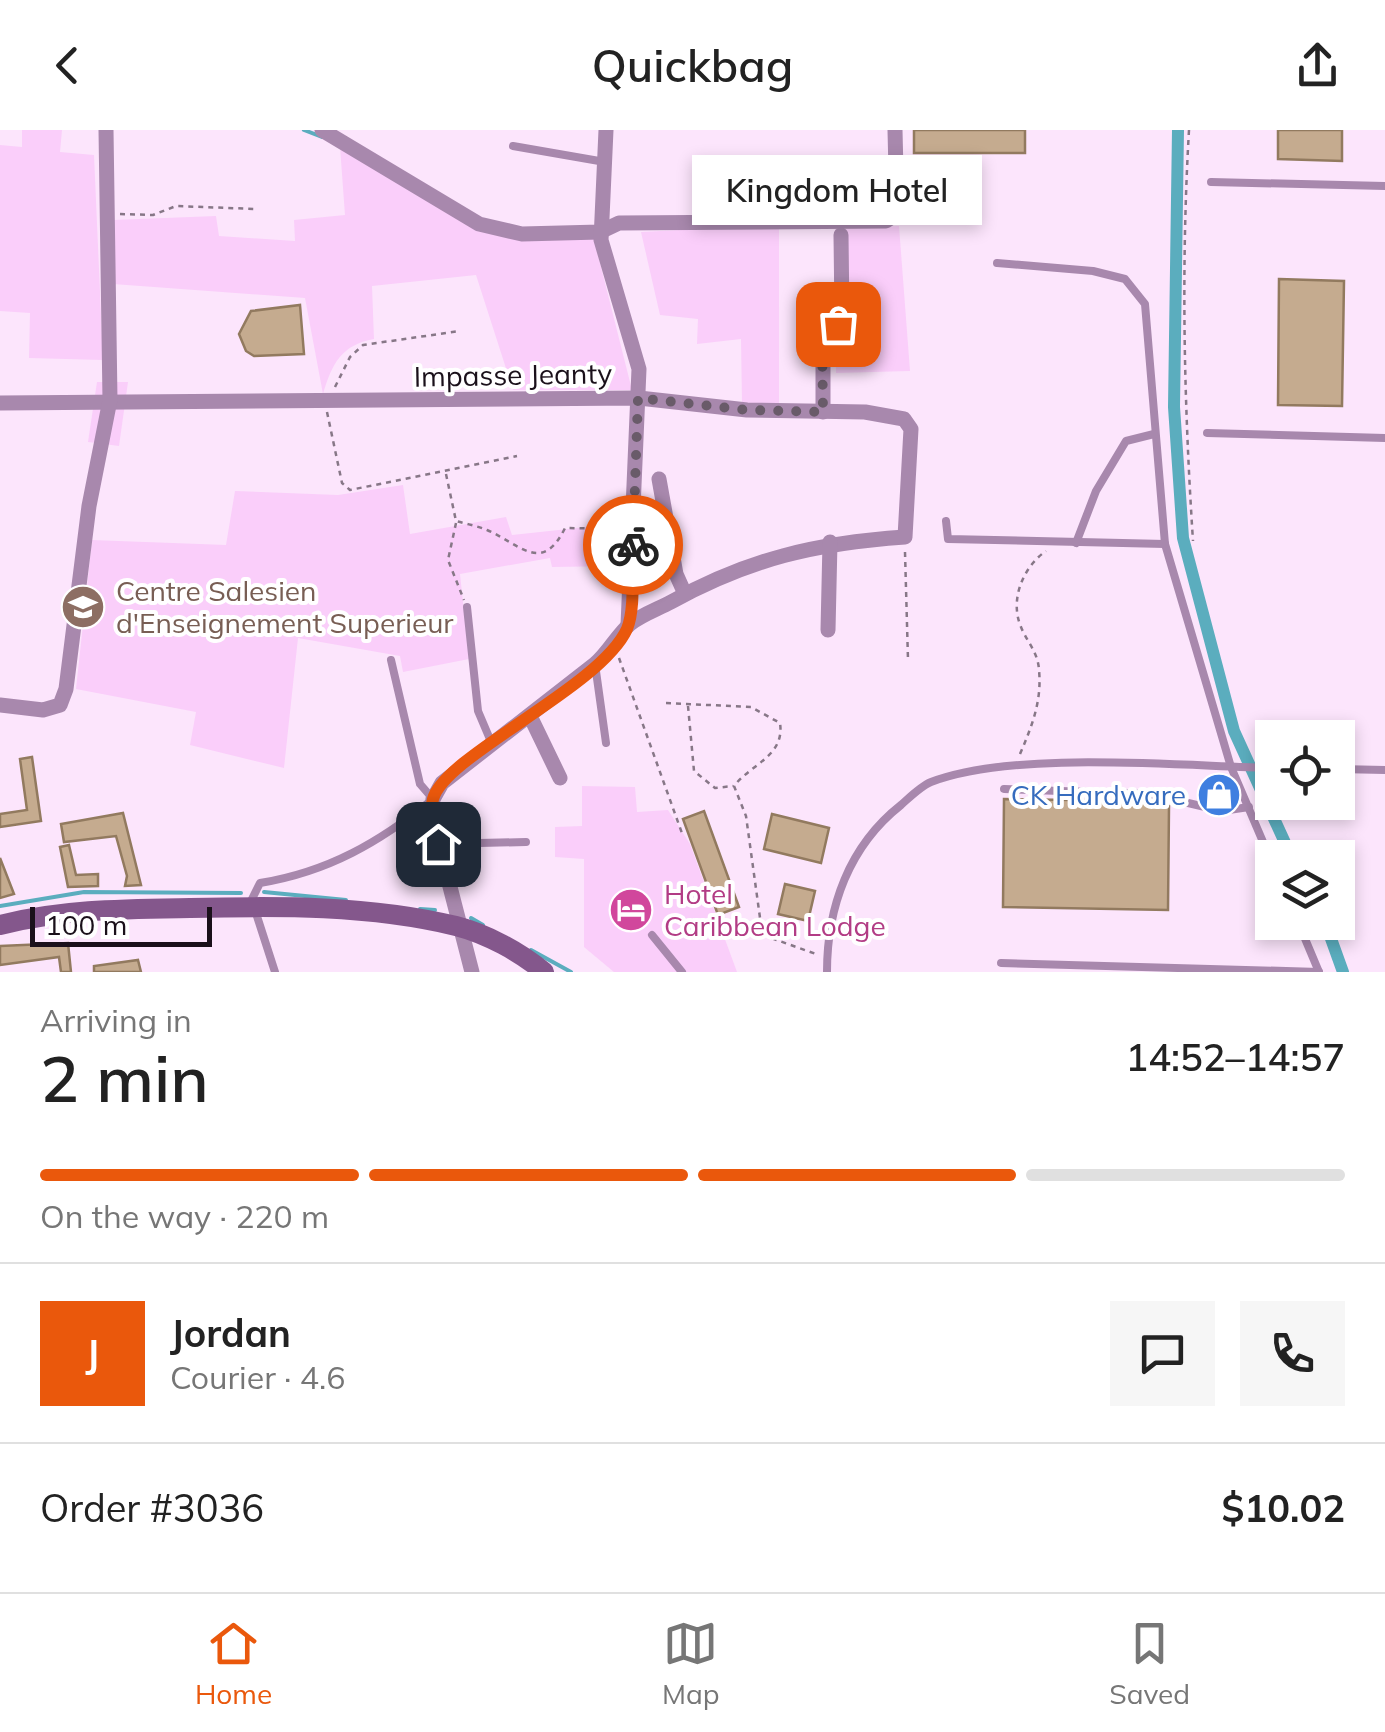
<!DOCTYPE html>
<meta charset="utf-8">
<style>
:root{--surface:#fff;--page:#f6f6f6;--text:#222;--muted:#767676;--line:#e0e0e0;--accent:#ea580c}
body{margin:0;font-family:Mulish,sans-serif;background:var(--page);color:var(--text);height:100vh;display:flex;flex-direction:column;font-size:38px;white-space:nowrap}
*{box-sizing:border-box;margin:0}
p{font-size:32px;color:var(--muted)}
.icon{flex:none;width:55px;height:55px;fill:none;stroke:currentColor;stroke-width:2;stroke-linecap:round;stroke-linejoin:round}
.map{position:relative;height:842px;overflow:hidden}
.side{display:flex;flex-direction:column;background:var(--surface);flex:1}
.side>*{flex:none}
.controls{position:absolute;left:1255px;top:590px;display:grid;gap:20px}
.controls a{display:grid;place-items:center;width:100px;height:100px;border-radius:0px;background:var(--surface);box-shadow:0 5px 15px #0003;font-size:50px}
.scale{position:absolute;left:30px;bottom:25px;width:182px;box-sizing:border-box;padding-left:10px;border:5px solid #1a101a;border-top:0;font-size:28px;line-height:35px;white-space:nowrap;color:#1a101a;-webkit-text-stroke:8px #fff;paint-order:stroke}
.pin{position:absolute;display:grid;place-items:center;width:85px;height:85px;color:#fff;margin:-42px;border-radius:20px;box-shadow:0 5px 15px #0006}
.courier{position:absolute;display:grid;place-items:center;width:100px;height:100px;margin:-50px;border:8px solid #ea580c;border-radius:50%;background:#fff;color:#222;box-shadow:0 2px 12px #0007}
.bubble{position:absolute;height:70px;border-radius:0px;background:var(--surface);box-shadow:0 5px 15px #0003;font-size:32px;font-weight:600;line-height:70px;text-align:center}
.head em{font-style:normal;font-weight:600}
.head div{display:flex;flex-direction:column-reverse}
.head{display:flex;align-items:center;justify-content:space-between;height:170px;padding:0 40px}
h1{font-size:65px;font-weight:600;line-height:75px}
.bar{display:grid;grid-template-columns:repeat(4,1fr);gap:15px 10px;align-content:center;height:120px;padding:0 40px}
.bar i{height:12px;border-radius:8px;background:var(--line)}
.bar .on{background:var(--accent)}
.bar p{grid-column:span 4}
.line{display:flex;align-items:center;gap:25px;padding:0 40px;border-top:2px solid var(--line)}
.line div{flex:1}
.round{display:grid;place-items:center;flex:none;width:105px;height:105px;border-radius:0px;background:var(--page)}
header{display:flex;justify-content:space-between;align-items:center;height:130px;padding:0 40px;background:var(--surface);font-size:45px;font-weight:600}
.menu{display:flex;justify-content:space-around;align-items:center;height:140px;border-top:2px solid var(--line);background:var(--surface);font-size:28px;color:var(--muted)}
.menu a{display:grid;justify-items:center;gap:5px}
.menu .on{color:var(--accent)}
.map>svg:first-child{display:block}
.green{fill:#facefa}
.lines{fill:none;stroke-linecap:round;stroke-linejoin:round}
.stream{stroke:#5badbe;stroke-width:4}
.canal{stroke:#5badbe;stroke-width:12}
.building{fill:#c5ab8f;stroke:#927a5f;stroke-width:2.5}
.path{stroke:#877787;stroke-width:2.5;stroke-dasharray:5 5;stroke-linecap:butt}
.lane{stroke:#a888ad;stroke-width:8}
.street{stroke:#a888ad;stroke-width:15}
.secondary{stroke:#84578c;stroke-width:20}
.done{stroke:#695b69;stroke-width:10;stroke-dasharray:0 18}
.route{stroke:#ea580c;stroke-width:12}
.labels{text-anchor:middle;stroke-width:8;stroke-linejoin:round;paint-order:stroke}
.street-label{font-size:28px;fill:#1a101a;stroke:#fff}
.education-label{font-size:28px;fill:#785e54;stroke:#fff;text-anchor:start}
.shop-label{font-size:28px;fill:#366cbe;stroke:#fff;text-anchor:end}
.hotel-label{font-size:28px;fill:#b23c85;stroke:#fff;text-anchor:start}
</style>
<header><svg class="icon" aria-label="back" viewBox="0 0 24 24"><path d="M15 5l-7 7 7 7"/></svg>Quickbag<svg class="icon" aria-label="share" viewBox="0 0 24 24"><path d="M12 15V3M7 8l5-5 5 5M5 13v7h14v-7"/></svg></header>
<div class="map">
<svg width="1385" height="842" viewBox="0 0 1385 842">
<rect width="100%" height="100%" fill="#fce5fc"/>
<!-- green -->
<g class="green">
<polygon points="22,0 62,0 60,22 94,25 103,230 29,228 30,183 0,181 0,15 22,17"/>
<path d="M340,17L481,102L594,109L632,260H513L476,145L372,156L374,209C341,215 332,234 323,264L305,168L113,154V90L216,86L219,106L295,111L294,90L345,85Z"/>
<polygon points="779,95 779,278 742,274 741,209 697,214 698,189 660,185 641,102"/>
<polygon points="899,96 910,241 836,243 835,99"/>
<polygon points="97,252 128,252 119,316 88,312"/>
<polygon points="403,355 410,404 506,387 512,405 624,393 619,436 552,437 550,428 460,444 469,529 403,542 400,526 298,508 284,638 190,615 196,582 76,559 92,410 226,415 235,361 338,365"/>
<polygon points="582,656 635,657 637,682 668,680 690,714 737,842 614,842 584,817 584,729 555,727 555,697 582,696"/>
</g>
<g class="lines">
<!-- stream -->
<g class="stream">
<polyline points="304,0 322,7"/>
<polyline points="264,762 346,770"/>
<polyline points="0,776 84,762 241,763"/>
<polyline points="420,779 435,780"/>
<polyline points="471,788 483,795"/>
<polyline points="531,820 571,842"/>
</g>
<!-- canal -->
<g class="canal">
<polyline points="1178,0 1174,277 1183,408 1234,601 1292,728"/>
<polyline points="1325,792 1343,842"/>
</g>
</g>
<!-- building -->
<g class="building">
<rect x="914" y="0" width="111" height="23"/>
<polygon points="1278,0 1342,0 1342,31 1278,29"/>
<polygon points="1279,149 1344,151 1342,276 1278,275"/>
<polygon points="300,175 304,224 254,226 246,221 239,204 251,181"/>
<polygon points="32,627 41,691 0,697 0,684 27,680 20,629"/>
<polygon points="1004,669 1149,671 1169,676 1168,780 1003,777"/>
<polygon points="704,681 739,777 718,785 683,689"/>
<polygon points="123,683 141,755 125,756 127,746 116,706 64,712 61,694"/>
<polygon points="772,684 829,698 821,733 764,719"/>
<polygon points="69,715 76,745 98,744 98,756 68,757 60,717"/>
<polygon points="0,728 14,764 0,768"/>
<polygon points="785,754 815,761 808,791 778,784"/>
<polygon points="68,813 71,842 61,842 59,827 0,835 0,816"/>
<polygon points="138,830 141,842 94,842 94,836"/>
</g>
<g class="lines">
<!-- path -->
<g class="path">
<path d="M1189,0C1181,138 1184,273 1193,411"/>
<polyline points="120,84 153,85 176,76 256,79"/>
<polyline points="335,257 350,227 363,215 460,201"/>
<polyline points="327,282 342,353 350,360 517,326"/>
<path d="M446,344L456,391C466,394 478,396 487,400C520,414 542,445 565,398L619,399"/>
<polyline points="456,393 448,430 464,470"/>
<polyline points="905,422 908,530"/>
<polyline points="619,528 683,706"/>
<path d="M666,573L751,577L780,593C785,626 751,634 734,656L746,686L761,795L771,808L816,824"/>
<polyline points="688,576 694,641 715,658 733,656"/>
<path d="M1020,624C1032,596 1042,571 1039,540C1038,522 1027,512 1021,497C1009,469 1024,436 1046,421"/>
</g>
<!-- lane -->
<g class="lane">
<polyline points="513,16 605,32"/>
<polyline points="1211,52 1385,56"/>
<polyline points="997,133 1093,141 1125,149 1145,174 1165,414 1231,637 1272,733"/>
<polyline points="1207,303 1385,308"/>
<polyline points="946,391 948,409 1165,414"/>
<polyline points="1076,413 1096,361 1126,311 1154,304"/>
<polyline points="467,477 478,581 492,614"/>
<polyline points="595,534 606,613"/>
<polyline points="1338,639 1385,640"/>
<polyline points="1004,659 1150,664 1222,681 1249,677"/>
<polyline points="438,714 526,712"/>
<path d="M250,773L260,753C328,742 380,712 433,669L420,654L391,530"/>
<polyline points="255,780 275,842"/>
<polyline points="1298,792 1319,842"/>
<polyline points="652,805 682,842"/>
<polyline points="1001,833 1319,842"/>
<path d="M827,842C827,777 849,716 901,675C910,667 921,656 931,652C1015,620 1180,636 1272,638"/>
</g>
<!-- street -->
<g class="street">
<polyline points="322,0 479,94 522,104 600,102 619,93 886,91 897,84 895,0"/>
<polyline points="606,0 601,110 639,239 628,495"/>
<path d="M0,273L639,268L747,280L865,282L904,289L911,299L905,407C816,413 749,429 671,472C658,479 641,485 630,494C617,505 609,522 595,534L442,653L433,669L432,687L472,842"/>
<polyline points="823,282 823,205 842,186 841,105"/>
<polyline points="659,349 676,444 685,464"/>
<polyline points="828,500 830,412"/>
<polyline points="0,575 43,580 60,575 66,559 89,376 110,270 106,0"/>
<polyline points="531,588 560,648"/>
</g>
<!-- secondary -->
<path class="secondary" d="M0,795C62,779 126,779 190,778C279,776 369,775 456,796C487,804 520,822 544,842"/>
</g>
<g class="lines">
<!-- done -->
<polyline class="done" points="633,415 638,268 747,280 823,282 822,205 838,194"/>
<!-- route -->
<path class="route" d="M438,714C435,700 429,683 433,669C445,625 600,558 627,499C636,477 631,439 633,415"/>
</g>
<!-- icons -->
<defs>
<g id="school-disc" transform="scale(2.25)"><circle r="9.5" fill="#8d6e63" stroke="#fff"/><path d="M0-5L7-2L0 1L-7-2ZM-4 1L0 2.5L4 1V4Q0 6-4 4Z" fill="#fff"/></g>
<g id="shop-disc" transform="scale(2.25)"><circle r="9.5" fill="#3f7fe0" stroke="#fff"/><path d="M-5-2.5h2.3a2.7 3.5 0 0 1 5.4 0H5L5.5 6h-11ZM-1.5-2.5h3a1.5 2.3 0 0 0-3 0Z" fill="#fff"/></g>
<g id="hotel-disc" transform="scale(2.25)"><circle r="9.5" fill="#d1479c" stroke="#fff"/><path d="M-6-4.5h1.5V1H6V5H4.5V3h-9V5H-6ZM-4 0a1.8 1.8 0 1 1 3.6 0ZM.5 0V-2.5h3Q6-2.5 6 0Z" fill="#fff"/></g>
</defs>
<g fill-rule="evenodd">
<use href="#school-disc" x="83" y="477"/>
<use href="#shop-disc" x="1219" y="665"/>
<use href="#hotel-disc" x="631" y="780"/>
</g>
<g class="labels">
<!-- street labels -->
<g class="street-label">
<text transform="translate(513 245) rotate(-1)" y="10">Impasse Jeanty</text>
</g>
<!-- education labels -->
<g class="education-label">
<text x="116" y="471">Centre Salesien<tspan x="116" dy="32">d'Enseignement Superieur</tspan></text>
</g>
<!-- shop labels -->
<g class="shop-label">
<text x="1186" y="675">CK Hardware</text>
</g>
<!-- hotel labels -->
<g class="hotel-label">
<text x="664" y="774">Hotel<tspan x="664" dy="32">Caribbean Lodge</tspan></text>
</g>
</g>
</svg>
<div class="controls">
<a><svg class="icon" aria-label="locate" viewBox="0 0 24 24"><circle cx="12" cy="12" r="6"/><path d="M12 2v4M12 18v4M2 12h4M18 12h4"/></svg></a>
<a><svg class="icon" aria-label="layers" viewBox="0 0 24 24"><path d="M12 4l9 5-9 5-9-5zM3 14l9 5 9-5"/></svg></a>
</div>
<div class="scale">100 m</div>
<div class="pin" style="left:838px;top:194px;background:#ea580c"><svg class="icon" aria-label="bag" viewBox="0 0 24 24"><path d="M5 8h14l-1 12H6zM9 8a3 3 0 0 1 6 0"/></svg></div>
<div class="pin" style="left:438px;top:714px;background:#1f2937"><svg class="icon" aria-label="home" viewBox="0 0 24 24"><path d="M3 11l9-7 9 7M6 9v11h12V9"/></svg></div>
<div class="courier" style="left:633px;top:415px"><svg class="icon" aria-label="bike" viewBox="0 0 24 24"><circle cx="6" cy="16" r="4"/><circle cx="18" cy="16" r="4"/><path d="M6 16l4-8h5l3 8M10 8l3 8H6M13 5h3"/></svg></div>
<div class="bubble" style="left:692px;top:25px;width:290px">Kingdom Hotel</div>
</div>
<section class="side">
<div class="head"><div><h1>2 min</h1><p>Arriving in</p></div><em>14:52–14:57</em></div>
<div class="bar"><i class="on"></i><i class="on"></i><i class="on"></i><i></i><p>On the way · 220 m</p></div>
<div class="line" style="height:180px"><b class="round" style="background:var(--accent);color:#fff">J</b><div><b>Jordan</b><p>Courier · 4.6</p></div><a class="round"><svg class="icon" aria-label="chat" viewBox="0 0 24 24"><path d="M4 5h16v11H9l-5 4z"/></svg></a><a class="round"><svg class="icon" aria-label="phone" viewBox="0 0 24 24"><path d="M5 4h4l2 5-3 2q2 4 5 5l2-3 5 2v4C11 20 4 13 5 4z"/></svg></a></div>
<div class="line" style="height:130px"><div>Order #3036</div><b>$10.02</b></div>
</section>
<nav class="menu">
<a class="on"><svg class="icon" aria-label="home" viewBox="0 0 24 24"><path d="M3 11l9-7 9 7M6 9v11h12V9"/></svg>Home</a>
<a><svg class="icon" aria-label="map" viewBox="0 0 24 24"><path d="M3 6l6-2 6 2 6-2v14l-6 2-6-2-6 2zM9 4v14M15 6v14"/></svg>Map</a>
<a><svg class="icon" aria-label="saved" viewBox="0 0 24 24"><path d="M7 4h10v16l-5-4-5 4z"/></svg>Saved</a>
</nav>
